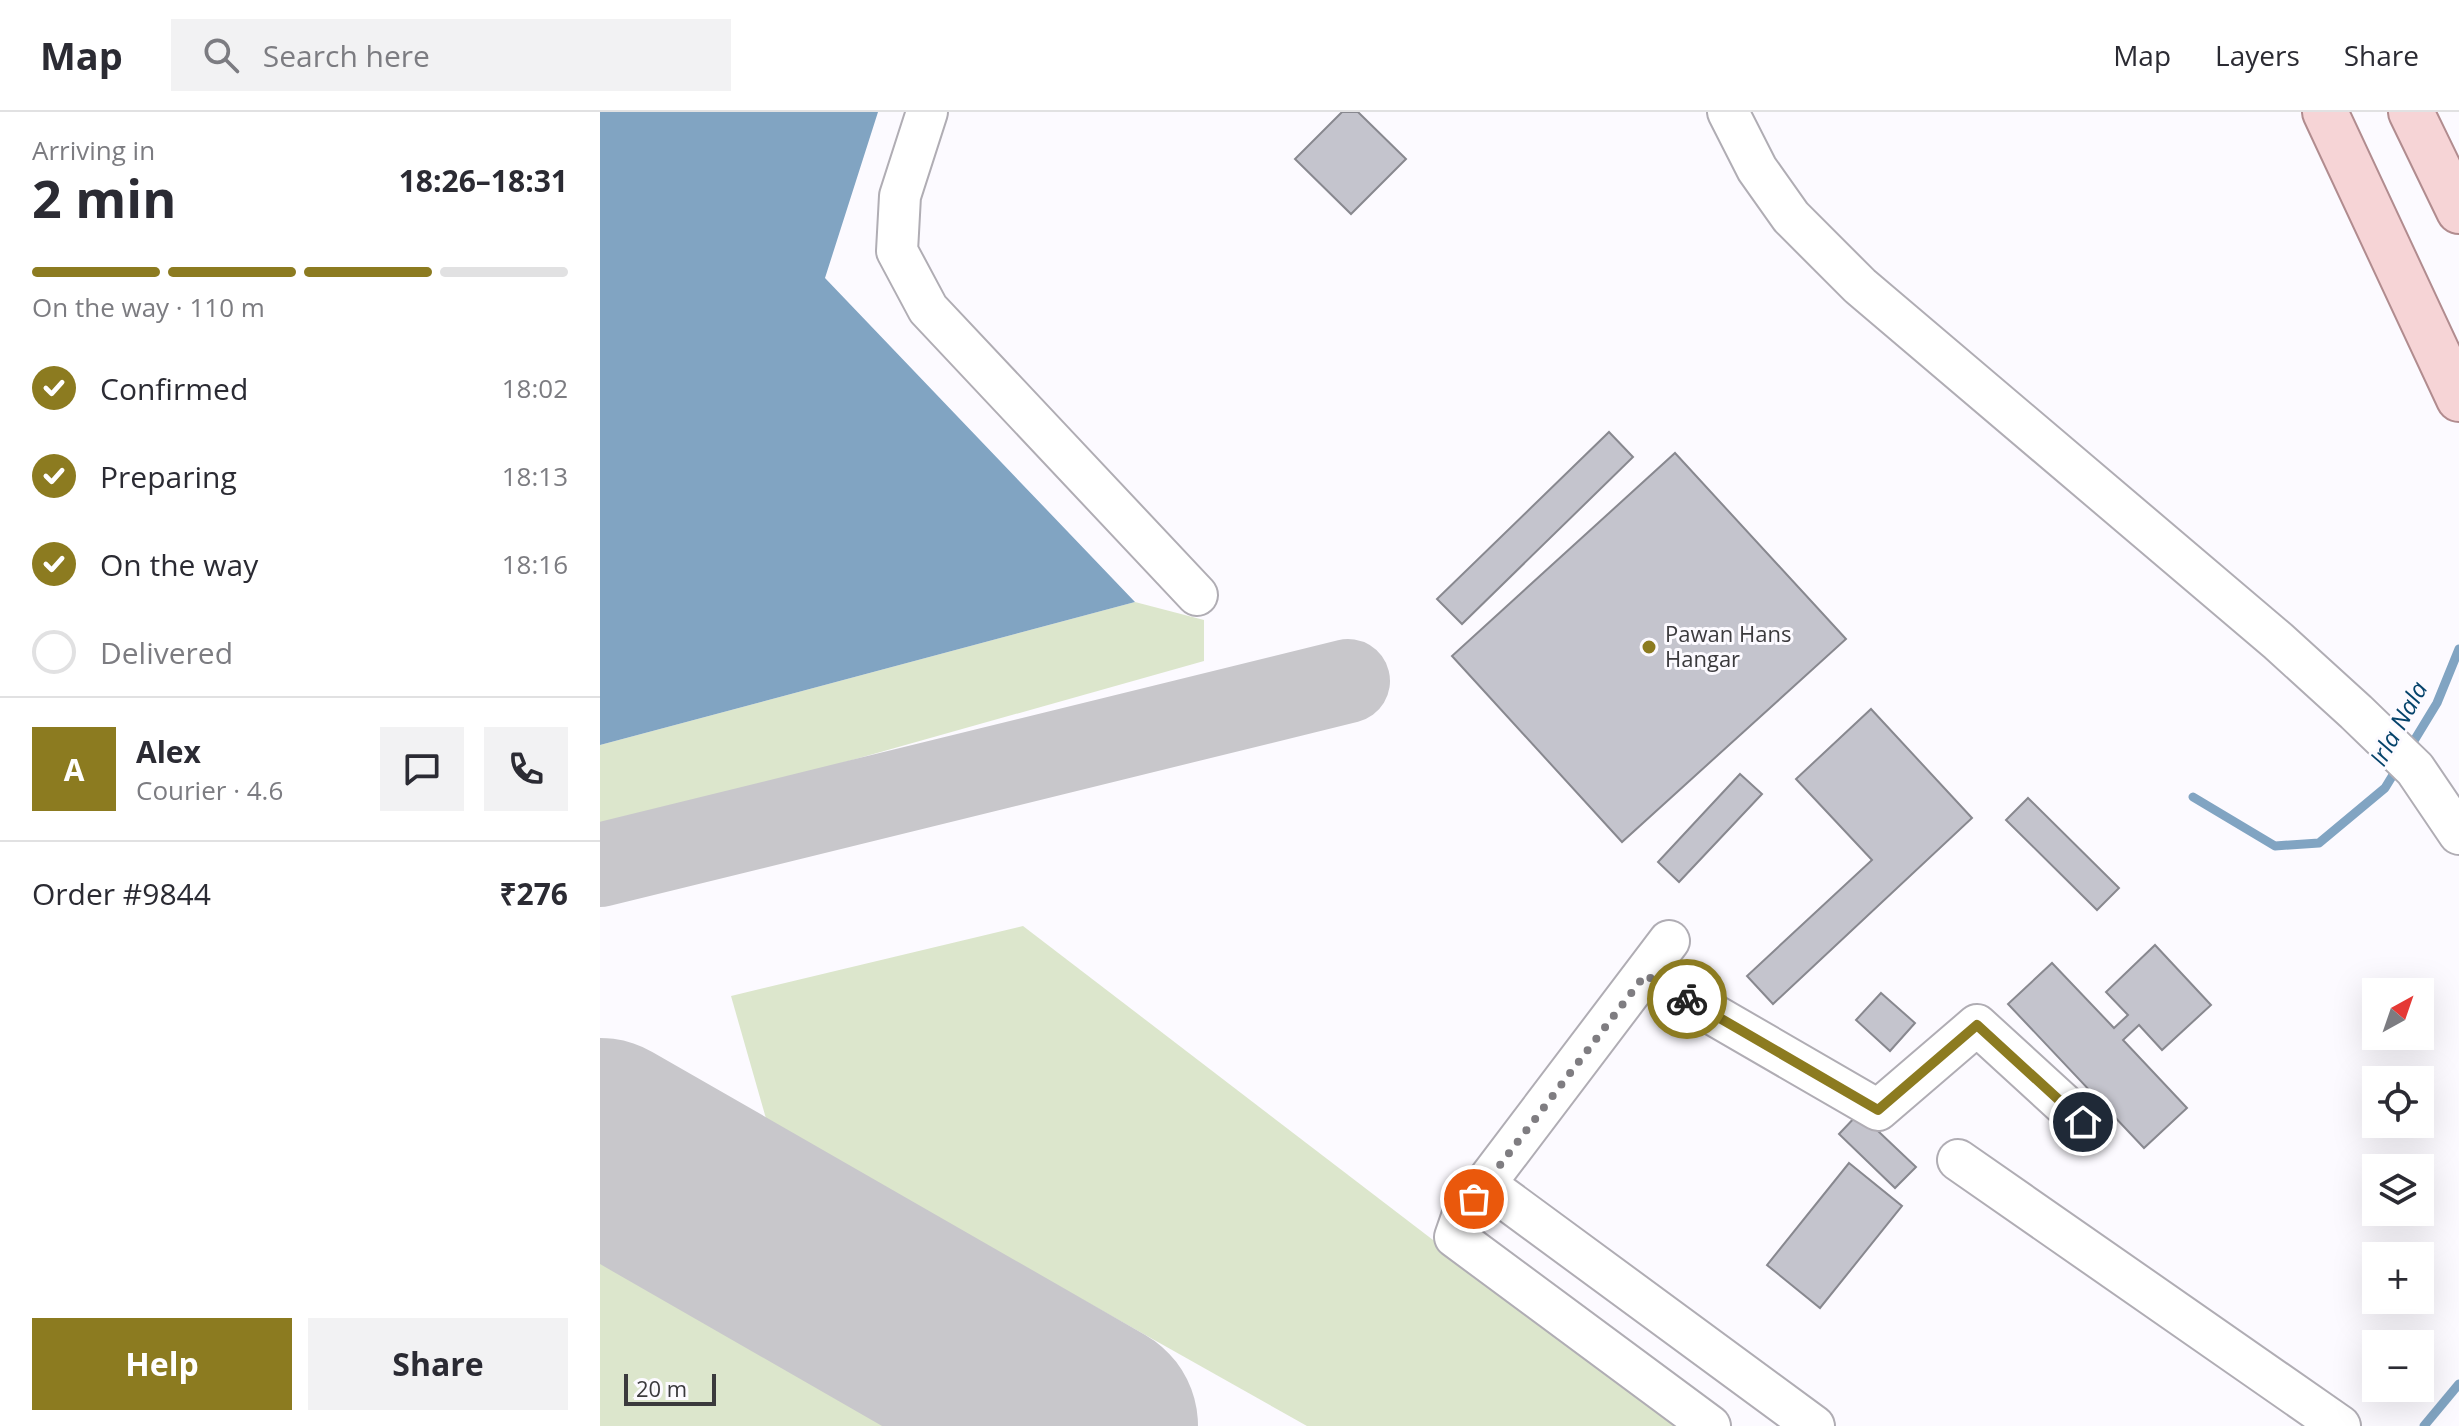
<!DOCTYPE html>
<meta charset="utf-8">
<style>
:root{--surface:#fff;--page:#f2f2f3;--text:#2b2b33;--muted:#7c7c81;--line:#e1e1e2;--accent:#8c7b20}
body{margin:0;font-family:"Open Sans",sans-serif;background:var(--page);color:var(--text);height:100vh;display:flex;flex-direction:column;font-size:30px;white-space:nowrap}
*{box-sizing:border-box;margin:0}
p{font-size:26px;color:var(--muted)}
.icon{flex:none;width:44px;height:44px;fill:none;stroke:currentColor;stroke-width:2;stroke-linecap:round;stroke-linejoin:round}
.map{position:relative;flex:1;overflow:hidden}
.details{display:flex;flex-direction:column;background:var(--surface);width:600px}
.details>*{flex:none}
.needle{width:52px;rotate:40deg}
.fabs{position:absolute;left:1762px;top:866px;display:grid;gap:16px}
.fabs a{display:grid;place-items:center;width:72px;height:72px;border-radius:0px;background:var(--surface);box-shadow:0 8px 32px #0002;font-size:40px}
.scale{position:absolute;left:24px;bottom:20px;width:92px;box-sizing:border-box;padding-left:8px;border:4px solid #3b3a3d;border-top:0;font-size:22px;line-height:28px;white-space:nowrap;color:#3b3a3d;-webkit-text-stroke:6px #fcfaff;paint-order:stroke}
.pin{position:absolute;display:grid;place-items:center;width:68px;height:68px;color:#fff;margin:-34px;border:4px solid #fff;border-radius:50%;box-shadow:0 2px 8px #0007}
.courier{position:absolute;display:grid;place-items:center;width:80px;height:80px;margin:-40px;border:6px solid #8c7b20;border-radius:50%;background:#fff;color:#222;box-shadow:0 2px 10px #0007}
.overview em{font-style:normal;font-weight:700}
.overview div{display:flex;flex-direction:column-reverse}
.overview{display:flex;align-items:center;justify-content:space-between;height:136px;padding:0 32px}
h1{font-size:52px;font-weight:700;line-height:60px}
.bar{display:grid;grid-template-columns:repeat(4,1fr);gap:12px 8px;align-content:center;height:96px;padding:0 32px}
.bar i{height:10px;border-radius:6px;background:var(--line)}
.bar .active{background:var(--accent)}
.bar p{grid-column:span 4}
.line{display:flex;align-items:center;gap:20px;padding:0 32px;border-top:2px solid var(--line)}
.line div{flex:1}
.round{display:grid;place-items:center;flex:none;width:84px;height:84px;border-radius:0px;background:var(--page)}
ol{padding:0 32px;list-style:none}
li{display:flex;align-items:center;gap:24px;height:88px}
li p{margin-inline-start:auto}
li .icon{padding:8px;border-radius:50%;background:var(--accent);color:#fff;stroke-width:4}
li:last-child{color:var(--muted)}
li i{width:44px;height:44px;border:4px solid var(--line);border-radius:50%}
.action{display:flex;gap:16px;margin-top:auto;padding:16px 32px}
.action a{flex:1;height:92px;border-radius:0px;background:var(--accent);color:#fff;font-size:32px;font-weight:700;line-height:92px;text-align:center}
.action a+a{background:var(--page);color:var(--text)}
header{display:flex;align-items:center;gap:48px;box-sizing:border-box;height:112px;padding:0 40px;background:var(--surface);border-bottom:2px solid var(--line)}
header strong{font-size:38px}
nav{display:flex;gap:44px;margin-inline-start:auto;font-size:28px}
.search{width:560px;height:72px;background:var(--page);display:flex;align-items:center;gap:20px;box-sizing:border-box;padding:0 28px;border-radius:0px;color:var(--muted);font-size:30px}
main{display:flex;flex:1;min-height:0}
.map>svg:first-child{display:block}
.green{fill:#dce6cc}
.water{fill:#81a4c2}
.lines{fill:none;stroke-linecap:round;stroke-linejoin:round}
.stream{stroke:#81a4c2;stroke-width:9}
.taxiway{stroke:#c8c7cb;stroke-width:84}
.runway{stroke:#c8c7cb;stroke-width:210}
.building{fill:#c4c4cd;stroke:#88888f;stroke-width:2}
.minor-casing{stroke:#b0adb4;stroke-width:44}
.major-casing{stroke:#b18c8f;stroke-width:48}
.minor{stroke:#fff;stroke-width:40}
.major{stroke:#f6d4d6;stroke-width:44}
.done{stroke:#7f7d81;stroke-width:8;stroke-dasharray:0 14.4}
.route{stroke:#8c7b20;stroke-width:10}
.poi-dot{fill:#8c7b20;stroke:#fcfaff;stroke-width:3}
.labels{text-anchor:middle;stroke-width:6;stroke-linejoin:round;paint-order:stroke}
.poi-label{font-size:22px;fill:#3b3a3d;stroke:#fcfaff;text-anchor:start}
.water-label{font-size:24px;font-style:italic;fill:#05436b;stroke:#fcfaff}
</style>
<header>
<strong>Map</strong>
<div class="search"><svg class="icon" aria-label="search" viewBox="0 0 24 24"><circle cx="10" cy="10" r="6"/><path d="M15 15l6 6"/></svg>Search here</div>
<nav><a>Map</a><a>Layers</a><a>Share</a></nav>
</header>
<main>
<section class="details">
<div class="overview"><div><h1>2 min</h1><p>Arriving in</p></div><em>18:26–18:31</em></div>
<div class="bar"><i class="active"></i><i class="active"></i><i class="active"></i><i></i><p>On the way · 110 m</p></div>
<ol>
<li><svg class="icon" aria-label="check" viewBox="0 0 24 24"><path d="M5 12l5 5 9-10"/></svg>Confirmed<p>18:02</p></li>
<li><svg class="icon" aria-label="check" viewBox="0 0 24 24"><path d="M5 12l5 5 9-10"/></svg>Preparing<p>18:13</p></li>
<li><svg class="icon" aria-label="check" viewBox="0 0 24 24"><path d="M5 12l5 5 9-10"/></svg>On the way<p>18:16</p></li>
<li><i></i>Delivered</li>
</ol>
<div class="line" style="height:144px"><b class="round" style="background:var(--accent);color:#fff">A</b><div><b>Alex</b><p>Courier · 4.6</p></div><a class="round"><svg class="icon" aria-label="chat" viewBox="0 0 24 24"><path d="M4 5h16v11H9l-5 4z"/></svg></a><a class="round"><svg class="icon" aria-label="phone" viewBox="0 0 24 24"><path d="M5 4h4l2 5-3 2q2 4 5 5l2-3 5 2v4C11 20 4 13 5 4z"/></svg></a></div>
<div class="line" style="height:104px"><div>Order #9844</div><b>₹276</b></div>
<div class="action"><a>Help</a><a>Share</a></div>
</section>
<div class="map">
<svg width="1859" height="1314" viewBox="0 0 1859 1314">
<rect width="100%" height="100%" fill="#fcfaff"/>
<!-- green -->
<g class="green">
<polygon points="535,490 604,508 604,549 0,719 0,633"/>
<polygon points="423,814 1076,1314 707,1314 167,1010 131,884"/>
<polygon points="0,1150 288,1314 0,1314"/>
</g>
<!-- water -->
<polygon class="water" points="0,0 278,0 225,166 535,490 0,633"/>
<g class="lines">
<!-- stream -->
<g class="stream">
<polyline points="1809,637 1837,591 1859,537"/>
<polyline points="1593,685 1675,734 1719,731 1785,676 1799,653"/>
<polyline points="1824,1314 1859,1272"/>
</g>
<!-- taxiway -->
<polyline class="taxiway" points="0,753 748,569"/>
<!-- runway -->
<polyline class="runway" points="0,1031 493,1314"/>
</g>
<!-- building -->
<g class="building">
<polygon points="742,0 758,0 806,47 751,102 695,47"/>
<polygon points="1009,320 1033,345 862,512 837,487"/>
<polygon points="1075,341 1246,527 1022,730 852,544"/>
<polygon points="1271,597 1372,706 1173,892 1147,864 1272,748 1196,667"/>
<polygon points="1140,662 1162,682 1079,770 1058,750"/>
<polygon points="1428,686 1519,776 1497,798 1406,708"/>
<polygon points="1555,833 1611,893 1562,938 1539,913 1523,928 1587,996 1544,1036 1408,892 1452,851 1514,916 1528,903 1506,880"/>
<polygon points="1281,881 1315,911 1290,939 1256,908"/>
<polygon points="1259,1001 1316,1055 1295,1076 1239,1022"/>
<polygon points="1249,1051 1302,1094 1220,1196 1167,1153"/>
</g>
<g class="lines">
<!-- minor casing -->
<g class="minor-casing">
<g id="minor">
<polyline points="327,0 300,84 297,139 328,197 597,483"/>
<polyline points="1128,0 1157,57 1191,105 1260,174 1678,529 1756,600 1815,657 1859,722"/>
<polyline points="1069,829 885,1072 1214,1314"/>
<polyline points="1045,863 1278,998 1377,913 1483,1010"/>
<polyline points="1358,1048 1740,1314"/>
<polyline points="885,1072 863,1102 855,1125 1110,1314"/>
</g>
</g>
<!-- major casing -->
<g class="major-casing">
<g id="major">
<polyline points="1725,0 1859,287"/>
<polyline points="1811,0 1859,99"/>
</g>
</g>
<!-- minor -->
<use href="#minor" class="minor"/>
<!-- major -->
<use href="#major" class="major"/>
</g>
<g class="lines">
<!-- done -->
<polyline class="done" points="874,1087 1045,863 1087,887"/>
<!-- route -->
<polyline class="route" points="1087,887 1278,998 1377,913 1483,1010"/>
</g>
<!-- markers -->
<circle class="poi-dot" cx="1049" cy="535" r="8"/>
<g class="labels">
<!-- poi labels -->
<g class="poi-label">
<text x="1065" y="530">Pawan Hans<tspan x="1065" dy="25">Hangar</tspan></text>
</g>
<!-- water labels -->
<g class="water-label">
<text transform="translate(1799 612) rotate(-61)" y="8">Irla Nala</text>
</g>
</g>
</svg>
<div class="fabs">
<a><svg class="needle" viewBox="-14 -14 28 28"><path d="M0-13l5 13h-10z" fill="#e53935"/><path d="M0 13l5-13h-10z" fill="#7c7c81"/></svg></a>
<a><svg class="icon" aria-label="locate" viewBox="0 0 24 24"><circle cx="12" cy="12" r="6"/><path d="M12 2v4M12 18v4M2 12h4M18 12h4"/></svg></a>
<a><svg class="icon" aria-label="layers" viewBox="0 0 24 24"><path d="M12 4l9 5-9 5-9-5zM3 14l9 5 9-5"/></svg></a>
<a>+</a>
<a>−</a>
</div>
<div class="scale">20 m</div>
<div class="pin" style="left:874px;top:1087px;background:#ea580c"><svg class="icon" aria-label="bag" viewBox="0 0 24 24"><path d="M5 8h14l-1 12H6zM9 8a3 3 0 0 1 6 0"/></svg></div>
<div class="pin" style="left:1483px;top:1010px;background:#1f2937"><svg class="icon" aria-label="home" viewBox="0 0 24 24"><path d="M3 11l9-7 9 7M6 9v11h12V9"/></svg></div>
<div class="courier" style="left:1087px;top:887px"><svg class="icon" aria-label="bike" viewBox="0 0 24 24"><circle cx="6" cy="16" r="4"/><circle cx="18" cy="16" r="4"/><path d="M6 16l4-8h5l3 8M10 8l3 8H6M13 5h3"/></svg></div>
</div>
</main>
